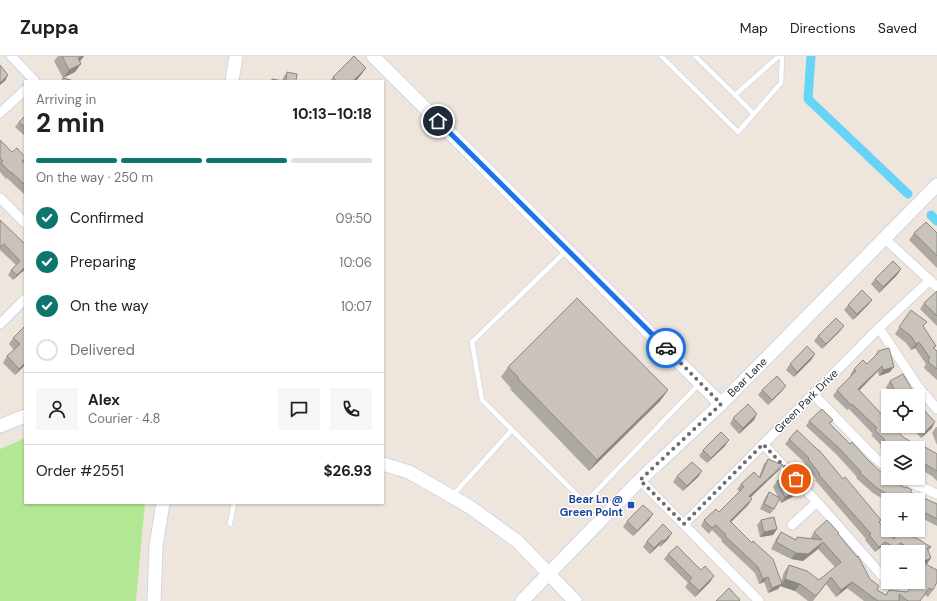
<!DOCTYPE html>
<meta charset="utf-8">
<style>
:root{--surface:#fff;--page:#f6f6f6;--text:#202124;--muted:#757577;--line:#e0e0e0;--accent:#0f766e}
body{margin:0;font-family:"DM Sans",sans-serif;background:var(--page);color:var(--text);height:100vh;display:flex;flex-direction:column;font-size:15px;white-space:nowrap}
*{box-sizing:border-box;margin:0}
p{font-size:13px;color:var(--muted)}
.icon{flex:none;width:22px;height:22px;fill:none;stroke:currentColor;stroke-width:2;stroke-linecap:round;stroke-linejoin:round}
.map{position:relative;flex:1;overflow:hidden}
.details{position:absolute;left:24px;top:24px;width:360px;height:424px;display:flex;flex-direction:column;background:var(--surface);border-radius:0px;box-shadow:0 1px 3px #0004}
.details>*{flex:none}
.fabs{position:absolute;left:881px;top:333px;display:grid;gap:8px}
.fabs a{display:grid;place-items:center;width:44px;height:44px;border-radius:0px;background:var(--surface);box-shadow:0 1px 3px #0004;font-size:20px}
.pin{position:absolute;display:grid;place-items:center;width:34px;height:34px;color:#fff;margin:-17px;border:2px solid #fff;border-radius:50%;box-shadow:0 1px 4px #0007}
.courier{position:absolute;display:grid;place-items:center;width:40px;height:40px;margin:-20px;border:3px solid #1a73e8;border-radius:50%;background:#fff;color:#222;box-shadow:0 1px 5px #0007}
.summary em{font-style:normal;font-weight:700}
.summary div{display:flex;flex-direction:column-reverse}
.summary{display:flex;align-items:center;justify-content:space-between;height:68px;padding:0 12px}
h1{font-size:26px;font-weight:700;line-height:30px}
.bar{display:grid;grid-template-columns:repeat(4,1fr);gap:6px 4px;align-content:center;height:48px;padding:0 12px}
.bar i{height:5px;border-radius:3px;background:var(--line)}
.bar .selected{background:var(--accent)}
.bar p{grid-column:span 4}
.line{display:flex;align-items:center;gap:10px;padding:0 12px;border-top:1px solid var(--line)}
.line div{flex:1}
.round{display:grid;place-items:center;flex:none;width:42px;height:42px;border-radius:0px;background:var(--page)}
ol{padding:0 12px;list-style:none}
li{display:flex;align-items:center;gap:12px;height:44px}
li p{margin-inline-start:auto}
li .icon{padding:4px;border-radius:50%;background:var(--accent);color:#fff;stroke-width:4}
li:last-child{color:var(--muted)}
li i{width:22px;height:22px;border:2px solid var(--line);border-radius:50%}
header{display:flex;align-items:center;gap:24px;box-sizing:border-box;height:56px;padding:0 20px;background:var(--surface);border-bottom:1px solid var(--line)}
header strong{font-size:19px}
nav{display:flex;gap:22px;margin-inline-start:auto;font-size:14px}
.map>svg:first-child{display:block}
.green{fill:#b2e894}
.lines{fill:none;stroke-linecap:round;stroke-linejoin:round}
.canal{stroke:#67d3f7;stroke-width:9}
.lane-casing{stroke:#d1d5e4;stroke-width:6}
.street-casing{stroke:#d1d5e4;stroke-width:11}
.secondary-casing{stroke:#d1d5e4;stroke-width:15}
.lane{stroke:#fff;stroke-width:4.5}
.street{stroke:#fff;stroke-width:9}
.secondary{stroke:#fff;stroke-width:13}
.wall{fill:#ada8a1}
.shaded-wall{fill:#8d8883}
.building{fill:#c9c3bb;stroke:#8d8883}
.done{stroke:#6f6c69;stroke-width:4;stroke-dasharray:0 7.2}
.route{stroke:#1a73e8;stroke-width:5}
.transit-dot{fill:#1a4fb4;stroke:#fff;stroke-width:1.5}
.labels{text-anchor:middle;stroke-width:3;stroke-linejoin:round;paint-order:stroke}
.street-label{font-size:11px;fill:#2b2b2b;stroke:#fff}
.transit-label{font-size:11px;font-weight:bold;fill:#164399;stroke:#fff;text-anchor:end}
</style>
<header>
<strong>Zuppa</strong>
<nav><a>Map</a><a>Directions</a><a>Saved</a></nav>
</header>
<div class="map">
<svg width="937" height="545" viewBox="0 0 937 545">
<rect width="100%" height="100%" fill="#eee6dc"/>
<!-- green -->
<polygon class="green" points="25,382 25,447 145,447 136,545 0,545 0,393"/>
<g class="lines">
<!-- canal -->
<g class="canal">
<polyline points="811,0 808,43 908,138"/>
<polyline points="931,159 937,165"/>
</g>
<!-- lane casing -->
<g class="lane-casing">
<g id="lane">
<polyline points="661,0 738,76 781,27 782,0"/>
<polyline points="695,0 735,39 779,0"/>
<polyline points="735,39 754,58"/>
<polyline points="566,195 472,286 482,344 585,447 700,327"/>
<polyline points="453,439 512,374"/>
<polyline points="230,468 234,447"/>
</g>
</g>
<!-- street casing -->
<g class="street-casing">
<g id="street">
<polyline points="11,0 35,25"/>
<polyline points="0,57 25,34"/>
<polyline points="0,142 25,167"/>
<polyline points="884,182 937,231"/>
<polyline points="0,268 25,243"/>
<polyline points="879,272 919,332 937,353"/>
<polyline points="813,338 874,401 888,412"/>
<polyline points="763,388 817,446 885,523"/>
<polyline points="902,422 907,425 937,438"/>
<polyline points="640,424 759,545"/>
<polyline points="684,468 879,272 930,224"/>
<polyline points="792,469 817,446"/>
</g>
</g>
<!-- secondary casing -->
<g class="secondary-casing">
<g id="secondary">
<polyline points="373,0 721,348"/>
<polyline points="232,25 236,0"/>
<polyline points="0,370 25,360"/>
<polyline points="383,408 409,416 470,451 517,485 575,545"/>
<polyline points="154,545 156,490 163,447"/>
<polyline points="522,545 640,424 721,348 937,129"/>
</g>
</g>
<!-- lane -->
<use href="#lane" class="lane"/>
<!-- street -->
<use href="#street" class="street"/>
<!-- secondary -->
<use href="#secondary" class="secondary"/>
</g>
<!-- wall -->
<g class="wall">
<polygon points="58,0 84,0 80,6 75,16 63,22 74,25 61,25 63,22 54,5"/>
<polygon points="366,12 360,20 356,25 330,25 333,21"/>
<polygon points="287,16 296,25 271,25 272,23 281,25"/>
<polygon points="25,60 25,80 15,71 19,66"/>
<polygon points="0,84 12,96 25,101 25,104 23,106 25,108 25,139 7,122 6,123 0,116"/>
<polygon points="0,164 25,188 25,217 23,215 13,224 8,219 11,214 16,209 0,194"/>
<polygon points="914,177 937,177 937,212 909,184"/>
<polygon points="901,213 897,219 879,237 871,228 875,223"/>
<polygon points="937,235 937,270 920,253 924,247"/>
<polygon points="872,244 868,249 853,264 844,254 848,249"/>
<polygon points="911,254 936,290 934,293 937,295 937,324 925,313 924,311 926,308 915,292 911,294 906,287 895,278"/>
<polygon points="25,270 25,309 15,319 3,307 7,300 14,294 9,288 13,282"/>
<polygon points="844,270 840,275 822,293 814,285 818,280"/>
<polygon points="878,295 890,316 879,320 878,315 859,334 903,381 918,390 937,398 937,425 932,420 918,412 918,392 888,392 888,398 884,395 880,391 881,389 871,379 873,378 849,353 847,354 833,340 837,334 851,320 850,319 854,313 867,308 874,301"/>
<polygon points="815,298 811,304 794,321 786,314 790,308"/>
<polygon points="508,311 668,334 660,345 589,415 510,333 511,332 501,321"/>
<polygon points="890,325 915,339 915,340 891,340 886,331"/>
<polygon points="786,330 782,335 768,349 758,339 762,334"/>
<polygon points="918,351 932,372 921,382 910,370 918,370"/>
<polygon points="733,362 754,364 739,378 730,368"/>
<polygon points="833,364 830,368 850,388 885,420 910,436 937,448 937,470 918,460 918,444 888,444 888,446 873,437 856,422 857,421 836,398 806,370 809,365"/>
<polygon points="936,371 937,371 937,389 932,377"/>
<polygon points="789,383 879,466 893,482 898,474 931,491 928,495 927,508 926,508 933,534 928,541 925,539 920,545 864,545 847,532 836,541 826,528 813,545 808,545 795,535 780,530 778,533 768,537 764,526 759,528 755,517 721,485 722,484 712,474 709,478 701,470 704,464 719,456 740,436 737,433 741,428 759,421 764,408 768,403 783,409 779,414 750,441 752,443 748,449 731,466 781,526 784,516 789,509 819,524 835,511 818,493 803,505 791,503 771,493 776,483 781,476 795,484 797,481 810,483 814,476 839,477 838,479 877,534 885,539 889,534 907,536 911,531 908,529 910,526 918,526 918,496 890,496 881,491 875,496 865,484 866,483 815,424 816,423 804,408 805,407 785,388"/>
<polygon points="725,390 707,407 699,400 703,394"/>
<polygon points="702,415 698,421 683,435 673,426 677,420"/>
<polygon points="777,425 798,435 794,440 781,447 779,443 774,453 770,458 760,453 765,442 769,436 778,441 773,431"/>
<polygon points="653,458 649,464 633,480 623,471 627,465"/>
<polygon points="761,464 777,473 773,479 760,481 757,469"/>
<polygon points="672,477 668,483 660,491 659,489 650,498 643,491 647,485"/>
<polygon points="668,498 701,514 710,526 695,541 685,531 688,527 664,503"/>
</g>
<!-- shaded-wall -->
<g class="shaded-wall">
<polygon points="83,0 84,0 78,7 78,2"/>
<polygon points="81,8 75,16 63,22 69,14"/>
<polygon points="366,12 360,20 356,25 353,25"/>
<polygon points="8,19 5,25 0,29 0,27"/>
<polygon points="25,211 23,215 13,224 17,219"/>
<polygon points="901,213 897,219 879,237 883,231"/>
<polygon points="872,244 868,249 853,264 857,258"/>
<polygon points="844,270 840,275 822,293 826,288"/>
<polygon points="919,286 915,292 911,294 916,288"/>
<polygon points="815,298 811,304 794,321 797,316"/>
<polygon points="25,307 25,309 15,319 19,313"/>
<polygon points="882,310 878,315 855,339 858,333"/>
<polygon points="894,311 890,316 879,320 883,314"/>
<polygon points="786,330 782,335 768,349 772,344"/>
<polygon points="668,334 660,345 589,415 597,404"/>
<polygon points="757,358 754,364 739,378 743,372"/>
<polygon points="935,366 932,372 921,382 925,376"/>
<polygon points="729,384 725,390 707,407 711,402"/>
<polygon points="783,409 779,414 746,446 749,440"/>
<polygon points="702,415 698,421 683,435 687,430"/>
<polygon points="798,435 794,440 781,447 785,441"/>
<polygon points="752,443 748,449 726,471 730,465"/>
<polygon points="653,458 649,464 633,480 637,475"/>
<polygon points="777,473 773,479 760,481 764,476"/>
<polygon points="672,477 668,483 660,491 664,485"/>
<polygon points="662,484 659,489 650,498 654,492"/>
<polygon points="823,486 818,493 803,505 791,503 796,497"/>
<polygon points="885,486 881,491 875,496 879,491"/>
<polygon points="931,502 927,508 919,511 922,506"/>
<polygon points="922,506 918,511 918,509 920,507"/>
<polygon points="714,520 710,526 695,541 699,535"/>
<polygon points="768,521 764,526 759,528 763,523"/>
<polygon points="831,521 826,528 812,545 816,540"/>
<polygon points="785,523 800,528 795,535 780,530 778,533 768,537 772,532 782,528"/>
<polygon points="852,526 847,532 836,541 841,534"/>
</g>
<!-- building -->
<g class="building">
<polygon points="62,0 83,0 78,2 81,8 69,14"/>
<polygon points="354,0 366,12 353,25 336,25 333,21"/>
<polygon points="0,9 8,19 0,27"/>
<polygon points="287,16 297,18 296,25 286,25"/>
<polygon points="63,22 74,25 62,25"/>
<polygon points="272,23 283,25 272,25"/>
<polygon points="25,60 25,71 19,66"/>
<polygon points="0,84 12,96 17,92 25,101 25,103 22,105 25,108 25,129 11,116 11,117 1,107 3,105 0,102"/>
<polygon points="0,164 25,188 25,211 17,219 11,214 20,205 4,188 0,191"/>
<polygon points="926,166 937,177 937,200 914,177"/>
<polygon points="893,205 901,213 883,231 875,223"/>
<polygon points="862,234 872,244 857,258 848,249"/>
<polygon points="937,235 937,260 924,247"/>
<polygon points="577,242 668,334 597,404 518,323 518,321 508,311"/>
<polygon points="911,254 927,266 923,270 936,290 933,292 937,295 937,313 929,307 928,304 930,302 919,286 916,288 911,280 899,271"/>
<polygon points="836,262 844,270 826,288 818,280"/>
<polygon points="25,270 25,307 19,313 7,300 20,288 13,282"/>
<polygon points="807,290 815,298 797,316 790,308"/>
<polygon points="889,292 894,311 883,314 882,310 858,333 888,365 888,370 893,370 903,381 918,390 920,388 937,398 937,415 918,404 918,392 892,392 887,389 884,386 885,384 875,374 877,372 852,348 851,349 837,334 856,315 854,313 863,304 867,308 878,297 878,295"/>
<polygon points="903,318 915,339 914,340 898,340 890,325"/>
<polygon points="777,320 786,330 772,344 762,334"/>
<polygon points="748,348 757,358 743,372 733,362"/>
<polygon points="918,351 921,356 923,353 935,366 925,376 918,369"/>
<polygon points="822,353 833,364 829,367 850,388 852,386 866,402 885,420 905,432 906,431 912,434 910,436 937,448 937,463 918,453 918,444 898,444 877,432 860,417 861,416 840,393 809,365"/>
<polygon points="797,374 818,394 819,394 843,423 845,421 881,464 879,466 894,483 898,474 918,483 931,491 927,492 931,502 920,507 919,502 918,502 918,496 910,496 912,493 900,487 899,489 904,496 885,486 879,491 869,479 871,478 819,419 820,418 808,403 809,402 789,383"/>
<polygon points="721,376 729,384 711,402 703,394"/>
<polygon points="768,403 783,409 749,440 752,443 730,465 752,487 753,485 773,503 782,528 772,532 768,521 763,523 758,511 725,480 726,479 716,469 712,472 704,464 716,453 719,456 744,431 741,428 754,416 760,422"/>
<polygon points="692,406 702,415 687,430 677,420"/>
<polygon points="790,419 798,435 785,441 777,425"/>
<polygon points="769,436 780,442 774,453 764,448"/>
<polygon points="643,449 653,458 637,475 627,465"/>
<polygon points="774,461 777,473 764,476 761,464"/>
<polygon points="827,464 839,477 838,478 857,501 858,500 870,523 879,530 877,534 886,539 889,534 907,536 915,526 918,526 918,513 922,506 937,514 937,526 933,534 929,532 920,545 908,545 899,538 899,545 878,545 852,526 841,534 831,521 816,540 800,528 785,523 789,509 807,515 819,524 841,506 823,486 808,498 796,497 776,486 781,476 796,484 797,481 822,484 814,476"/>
<polygon points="663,468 672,477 664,485 662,484 654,492 647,485"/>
<polygon points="677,490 701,514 705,510 714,520 699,535 689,525 692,522 668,498"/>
<polygon points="729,532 740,544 739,545 716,545"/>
</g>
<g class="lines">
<!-- done -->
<polyline class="done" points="666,292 721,348 640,424 684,468 763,388 796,423"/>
<!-- route -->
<polyline class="route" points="438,65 666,292"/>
</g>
<!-- markers -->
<rect class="transit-dot" x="627" y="445" width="8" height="8" rx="2"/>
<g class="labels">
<!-- street labels -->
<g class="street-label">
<text transform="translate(747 321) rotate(-45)" y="4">Bear Lane</text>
<text transform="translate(806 345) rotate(-45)" y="4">Green Park Drive</text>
</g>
<!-- transit labels -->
<g class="transit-label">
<text x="623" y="447">Bear Ln @<tspan x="623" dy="13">Green Point</tspan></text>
</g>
</g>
</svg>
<div class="fabs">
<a><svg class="icon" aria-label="locate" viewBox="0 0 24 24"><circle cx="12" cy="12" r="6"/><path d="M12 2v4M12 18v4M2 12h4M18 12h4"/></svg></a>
<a><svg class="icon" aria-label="layers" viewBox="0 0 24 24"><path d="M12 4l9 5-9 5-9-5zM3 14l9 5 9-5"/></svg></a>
<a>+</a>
<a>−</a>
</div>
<div class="pin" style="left:796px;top:423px;background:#ea580c"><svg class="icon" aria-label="bag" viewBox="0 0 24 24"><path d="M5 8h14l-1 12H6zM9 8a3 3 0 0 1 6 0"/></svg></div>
<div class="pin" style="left:438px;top:65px;background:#1f2937"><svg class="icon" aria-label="home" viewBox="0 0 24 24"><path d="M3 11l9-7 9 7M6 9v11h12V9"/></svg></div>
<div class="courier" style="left:666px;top:292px"><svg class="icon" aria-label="car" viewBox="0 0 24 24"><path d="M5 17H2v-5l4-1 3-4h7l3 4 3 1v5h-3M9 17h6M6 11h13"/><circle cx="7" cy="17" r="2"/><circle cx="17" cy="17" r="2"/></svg></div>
<section class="details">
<div class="summary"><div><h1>2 min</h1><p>Arriving in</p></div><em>10:13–10:18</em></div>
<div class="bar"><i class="selected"></i><i class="selected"></i><i class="selected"></i><i></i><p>On the way · 250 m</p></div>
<ol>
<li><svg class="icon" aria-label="check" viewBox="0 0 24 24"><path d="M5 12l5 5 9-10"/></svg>Confirmed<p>09:50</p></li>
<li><svg class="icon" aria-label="check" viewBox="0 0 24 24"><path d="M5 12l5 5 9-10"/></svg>Preparing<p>10:06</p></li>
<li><svg class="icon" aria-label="check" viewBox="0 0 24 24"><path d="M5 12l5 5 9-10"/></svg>On the way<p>10:07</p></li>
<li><i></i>Delivered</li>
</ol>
<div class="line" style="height:72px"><a class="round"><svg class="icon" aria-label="person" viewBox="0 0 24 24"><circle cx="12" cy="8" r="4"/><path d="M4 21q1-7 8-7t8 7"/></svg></a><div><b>Alex</b><p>Courier · 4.8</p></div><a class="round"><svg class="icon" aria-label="chat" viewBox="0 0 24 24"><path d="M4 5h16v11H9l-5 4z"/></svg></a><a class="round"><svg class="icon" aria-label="phone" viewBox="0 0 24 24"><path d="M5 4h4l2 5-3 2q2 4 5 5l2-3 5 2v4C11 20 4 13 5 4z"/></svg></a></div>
<div class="line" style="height:52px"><div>Order #2551</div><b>$26.93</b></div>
</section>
</div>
